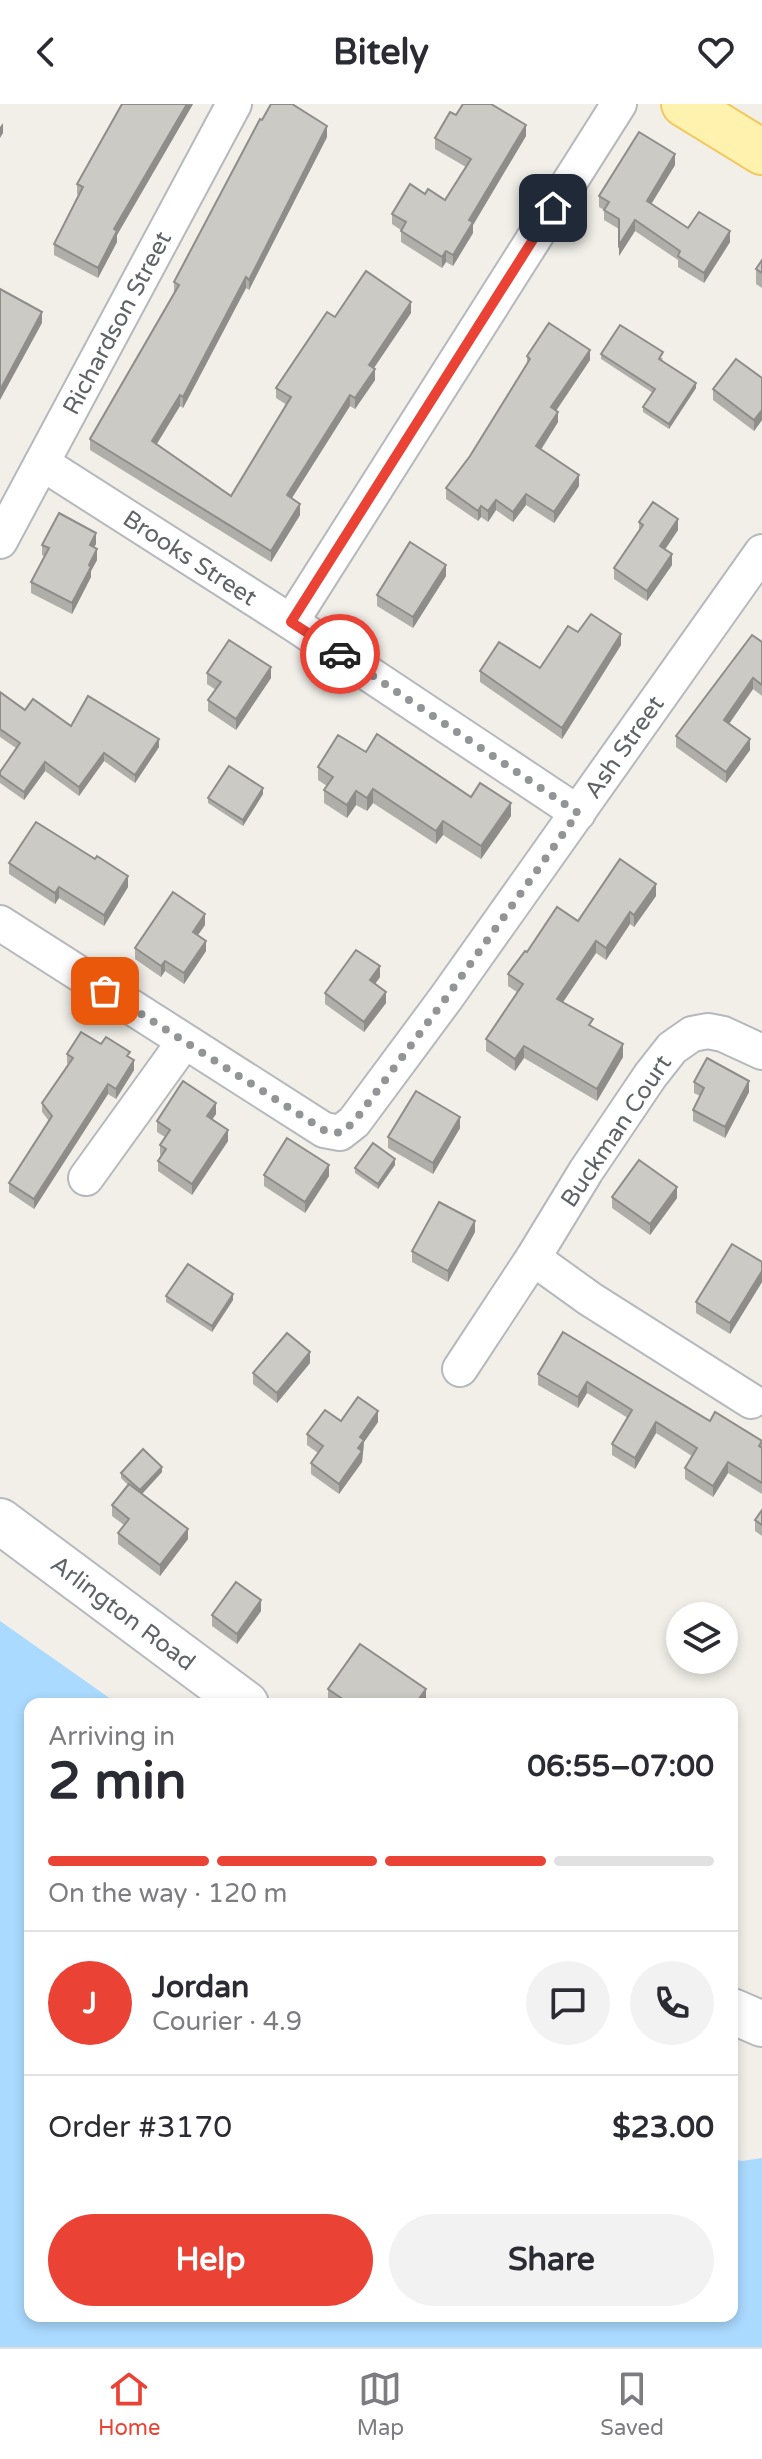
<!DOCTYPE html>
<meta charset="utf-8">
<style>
:root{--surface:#fff;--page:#f2f2f3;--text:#2b2b33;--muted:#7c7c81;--line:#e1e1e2;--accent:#ea4335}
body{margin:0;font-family:"Varela Round",sans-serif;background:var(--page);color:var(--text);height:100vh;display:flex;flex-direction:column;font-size:30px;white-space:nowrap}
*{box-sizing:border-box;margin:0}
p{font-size:26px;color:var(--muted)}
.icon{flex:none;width:44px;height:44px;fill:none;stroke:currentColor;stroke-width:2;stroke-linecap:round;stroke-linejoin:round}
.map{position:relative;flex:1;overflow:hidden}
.details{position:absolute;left:24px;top:1594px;width:714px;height:624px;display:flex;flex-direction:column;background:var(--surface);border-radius:16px;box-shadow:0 4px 12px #0003}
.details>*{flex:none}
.fabs{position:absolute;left:666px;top:1498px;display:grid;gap:16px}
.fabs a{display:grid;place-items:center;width:72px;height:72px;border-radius:50%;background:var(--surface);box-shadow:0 4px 12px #0003;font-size:40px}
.pin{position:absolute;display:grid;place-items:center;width:68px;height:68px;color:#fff;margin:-34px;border-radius:16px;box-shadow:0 4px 12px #0006}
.courier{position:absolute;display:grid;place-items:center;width:80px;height:80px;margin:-40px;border:6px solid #ea4335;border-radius:50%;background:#fff;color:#222;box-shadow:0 2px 10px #0007}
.overview em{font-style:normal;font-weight:700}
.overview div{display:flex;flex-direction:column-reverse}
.overview{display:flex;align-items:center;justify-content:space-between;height:136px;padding:0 24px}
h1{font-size:52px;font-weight:700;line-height:60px}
.bar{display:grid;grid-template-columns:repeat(4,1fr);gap:12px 8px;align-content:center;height:96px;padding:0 24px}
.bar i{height:10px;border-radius:6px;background:var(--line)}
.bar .on{background:var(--accent)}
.bar p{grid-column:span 4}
.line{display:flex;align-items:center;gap:20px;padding:0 24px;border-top:2px solid var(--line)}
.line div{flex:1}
.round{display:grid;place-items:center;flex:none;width:84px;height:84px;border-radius:42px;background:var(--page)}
.action{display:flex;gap:16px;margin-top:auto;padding:16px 24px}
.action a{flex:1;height:92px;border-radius:48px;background:var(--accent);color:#fff;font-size:32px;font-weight:700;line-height:92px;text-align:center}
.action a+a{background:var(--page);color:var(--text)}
header{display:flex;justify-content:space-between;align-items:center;height:104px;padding:0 24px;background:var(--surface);font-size:36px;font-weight:700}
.tabs{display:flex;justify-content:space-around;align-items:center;height:112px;border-top:2px solid var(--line);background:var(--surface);font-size:22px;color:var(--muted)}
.tabs a{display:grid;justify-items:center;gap:4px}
.tabs .on{color:var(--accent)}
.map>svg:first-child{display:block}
.water{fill:#aadaff}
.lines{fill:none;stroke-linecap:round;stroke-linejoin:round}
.street-casing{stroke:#b5b8bc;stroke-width:38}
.secondary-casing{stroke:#b6babf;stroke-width:48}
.primary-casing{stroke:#f2c960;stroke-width:48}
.street{stroke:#fff;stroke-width:34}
.secondary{stroke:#fff;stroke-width:44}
.primary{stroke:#fff2af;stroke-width:44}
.wall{fill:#afaea9}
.shaded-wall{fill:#8f8d8a}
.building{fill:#cccac5;stroke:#8f8d8a;stroke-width:2}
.done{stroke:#929495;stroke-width:8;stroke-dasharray:0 14.4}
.route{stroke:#ea4335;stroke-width:10}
.labels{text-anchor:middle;stroke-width:6;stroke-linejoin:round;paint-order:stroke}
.street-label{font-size:24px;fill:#5f6368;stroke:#fff}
</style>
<header><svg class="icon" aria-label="back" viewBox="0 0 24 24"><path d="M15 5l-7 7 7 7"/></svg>Bitely<svg class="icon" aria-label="heart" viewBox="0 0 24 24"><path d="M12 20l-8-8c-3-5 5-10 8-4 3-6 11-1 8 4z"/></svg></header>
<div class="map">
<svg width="762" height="2243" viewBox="0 0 762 2243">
<rect width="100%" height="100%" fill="#f1efe8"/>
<!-- water -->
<polygon class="water" points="0,1517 118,1600 30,1600 30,2212 732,2212 732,2055 742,2057 762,2054 762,2243 0,2243"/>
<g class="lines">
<!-- street casing -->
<g class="street-casing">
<g id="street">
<polyline points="42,359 291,518 578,709"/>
<polyline points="0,437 234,0"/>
<polyline points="291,518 619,0"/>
<polyline points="0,819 324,1026 340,1029 354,1018 446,894 762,448"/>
<polyline points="86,1074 184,938"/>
<polyline points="460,1265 533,1154"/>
<polyline points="751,1297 590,1195 533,1154 586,1067 650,972 672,944 692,930 708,927 723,930 762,948"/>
</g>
</g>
<!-- secondary casing -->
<g class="secondary-casing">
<g id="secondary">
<polyline points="0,1417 246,1600"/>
<polyline points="732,1907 762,1920"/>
</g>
</g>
<!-- primary casing -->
<g class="primary-casing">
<polyline id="primary" points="684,0 762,48"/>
</g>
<!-- street -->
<use href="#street" class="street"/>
<!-- secondary -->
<use href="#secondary" class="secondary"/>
<!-- primary -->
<use href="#primary" class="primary"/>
</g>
<!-- wall -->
<g class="wall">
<polygon points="193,0 117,131 117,138 98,174 54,151 54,140 78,91 77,90 77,80"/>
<polygon points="456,11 526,32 473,121 473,129 453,162 446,158 442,164 401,138 401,126 392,120 392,110 425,90 445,96 466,63 435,45 435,34"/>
<polygon points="327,33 249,186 246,184 183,304 180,302 156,340 231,392 287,301 276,294 276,284 335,213 411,209 374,264 375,276 355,305 350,302 291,394 300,411 271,458 90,346 90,335 174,189 174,178"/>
<polygon points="675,61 651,100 688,124 730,138 704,179 678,163 678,156 635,127 619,152 619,125 604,116 604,106 599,103 599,92"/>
<polygon points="762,156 762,184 756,180 756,165"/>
<polygon points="601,250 663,254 662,256 696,284 669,325 643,308 643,303 653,289 601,255"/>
<polygon points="527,252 590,256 556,307 558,318 541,346 579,382 554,419 526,401 513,418 496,406 488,418 481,413 478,417 446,395 446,384 470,352 527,260"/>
<polygon points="762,274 762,316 754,327 713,296 713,285"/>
<polygon points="639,418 678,426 665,445 672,461 647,497 614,475 614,464 639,427"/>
<polygon points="96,440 94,443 97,456 91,467 91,473 72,510 31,489 31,478 45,453 42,451 42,441"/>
<polygon points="446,472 413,524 377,502 377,491"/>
<polygon points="578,528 621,541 562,635 480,578 480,567 540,564"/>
<polygon points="762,538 762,592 753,585 729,620 750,646 726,679 676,643 676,632"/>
<polygon points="207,569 271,574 236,626 208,607 208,596 216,586 207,580"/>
<polygon points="0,588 25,606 71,622 159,643 135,679 104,657 79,692 45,667 24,696 0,679 0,668 16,644 0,633"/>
<polygon points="366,648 471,693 511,712 481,755 443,731 436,740 373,699 367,707 356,701 347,714 324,699 324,686 327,682 318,676 318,663"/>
<polygon points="263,690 243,722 208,699 208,694"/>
<polygon points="9,759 128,783 104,822 59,794 55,800 9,770"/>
<polygon points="656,792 634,823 630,820 606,856 596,849 563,898 593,923 623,953 597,997 524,954 515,967 486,947 486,935 517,888 508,882 508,870 527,848 578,817"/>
<polygon points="205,821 198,831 206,847 184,880 165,867 161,873 135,855 135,844"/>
<polygon points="380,873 375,880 386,899 364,928 325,900 325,889"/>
<polygon points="101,940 130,953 134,966 116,995 108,990 34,1105 9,1088 9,1079 49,1017 42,1008 42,999 68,960 67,959 67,950"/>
<polygon points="694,978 749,988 725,1034 693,1017 693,1006 700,992 694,989"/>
<polygon points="216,1010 212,1015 228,1037 192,1091 158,1067 158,1057 161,1052 160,1051 160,1041 165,1033 157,1028 157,1017"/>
<polygon points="460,1024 433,1070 388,1044 388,1033"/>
<polygon points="395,1061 378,1085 355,1069 355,1064"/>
<polygon points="264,1071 329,1072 305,1109 264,1082"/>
<polygon points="612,1093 677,1094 650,1131 612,1104"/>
<polygon points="475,1128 448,1178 412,1158 412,1147"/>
<polygon points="762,1158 762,1178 730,1230 696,1209 696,1198"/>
<polygon points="166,1192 233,1196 212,1228 166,1198"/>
<polygon points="563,1228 710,1317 762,1337 762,1390 728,1369 713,1393 685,1375 685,1364 692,1352 656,1329 635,1365 612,1351 612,1340 628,1314 587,1289 578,1304 538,1281 538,1270"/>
<polygon points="310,1259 277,1299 253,1280 253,1269"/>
<polygon points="341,1317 378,1318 364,1338 362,1358 339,1390 311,1370 311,1359 318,1349 307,1341 307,1330"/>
<polygon points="162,1368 142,1390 188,1435 160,1472 118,1440 118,1429 124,1421 112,1412 112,1401 128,1381 121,1374 121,1369"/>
<polygon points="762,1406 762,1432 755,1427 755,1416"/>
<polygon points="261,1507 237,1540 212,1522 212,1511"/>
<polygon points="328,1585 426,1596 423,1600 334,1600 328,1596"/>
</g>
<!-- shaded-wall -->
<g class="shaded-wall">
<polygon points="187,0 193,0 117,131 117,138 98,174 98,164 114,125"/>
<polygon points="3,19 3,29 0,34 0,23"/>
<polygon points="526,21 526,32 473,121 473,129 453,162 453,151 469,116"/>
<polygon points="327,22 327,33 249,186 249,176"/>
<polygon points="675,50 675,61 647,107 647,97"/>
<polygon points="635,116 635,127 619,152 619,141"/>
<polygon points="730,127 730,138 704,179 704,169"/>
<polygon points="446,147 446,158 442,164 442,153"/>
<polygon points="246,173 246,184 183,304 183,293"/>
<polygon points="411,198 411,209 369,271 369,261"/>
<polygon points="42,208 42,219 0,296 0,286"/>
<polygon points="590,246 590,256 551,314 551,303"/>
<polygon points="375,265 375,276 355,305 355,294"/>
<polygon points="696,279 696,284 669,325 669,320"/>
<polygon points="180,291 180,302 152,348 152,337"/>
<polygon points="350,291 350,302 287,402 287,391"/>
<polygon points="762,306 762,316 754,327 754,316"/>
<polygon points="558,308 558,318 536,353 536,342"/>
<polygon points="579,371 579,382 554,419 554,408"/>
<polygon points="526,390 526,401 513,418 513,408"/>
<polygon points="496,396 496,406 488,418 488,407"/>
<polygon points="300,400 300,411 271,458 271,447"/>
<polygon points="481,402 481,413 478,417 478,407"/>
<polygon points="678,415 678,426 660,453 660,442"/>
<polygon points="96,429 96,440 90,451 90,441"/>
<polygon points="97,445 97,456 91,467 91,473 72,510 72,499"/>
<polygon points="672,450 672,461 647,497 647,487"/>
<polygon points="446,461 446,472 413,524 413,513"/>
<polygon points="621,530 621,541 562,635 562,624"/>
<polygon points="271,563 271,574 236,626 236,615"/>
<polygon points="753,574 753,585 724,627 724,616"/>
<polygon points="159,635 159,643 135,679 135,671"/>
<polygon points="750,635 750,646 726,679 726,668"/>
<polygon points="104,649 104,657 79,692 79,683"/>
<polygon points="45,658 45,667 24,696 24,688"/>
<polygon points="263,684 263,690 243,722 243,716"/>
<polygon points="373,685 373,699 367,707 367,694"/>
<polygon points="356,687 356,701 347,714 347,701"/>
<polygon points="511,699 511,712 481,755 481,742"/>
<polygon points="443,717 443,731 436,740 436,727"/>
<polygon points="128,772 128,783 104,822 104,811"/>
<polygon points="656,780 656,792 634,823 634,811"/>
<polygon points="59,783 59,794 55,800 55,789"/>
<polygon points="630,808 630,820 606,856 606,844"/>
<polygon points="205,810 205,821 193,838 193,828"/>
<polygon points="206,837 206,847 184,880 184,869"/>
<polygon points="596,837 596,849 557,907 557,895"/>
<polygon points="165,857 165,867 161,873 161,862"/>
<polygon points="380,862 380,873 370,887 370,876"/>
<polygon points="386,888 386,899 364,928 364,918"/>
<polygon points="623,940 623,953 597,997 597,985"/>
<polygon points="524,942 524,954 515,967 515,955"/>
<polygon points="134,956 134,966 116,995 116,985"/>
<polygon points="749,977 749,988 725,1034 725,1023"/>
<polygon points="108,980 108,990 34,1105 34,1095"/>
<polygon points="216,999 216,1010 207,1023 207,1012"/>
<polygon points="460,1013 460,1024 433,1070 433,1059"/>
<polygon points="228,1026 228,1037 192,1091 192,1080"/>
<polygon points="395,1055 395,1061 378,1085 378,1080"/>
<polygon points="329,1061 329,1072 305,1109 305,1098"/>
<polygon points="677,1083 677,1094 650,1131 650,1120"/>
<polygon points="475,1117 475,1128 448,1178 448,1167"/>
<polygon points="762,1167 762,1178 730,1230 730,1219"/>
<polygon points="233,1190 233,1196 212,1228 212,1222"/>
<polygon points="310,1248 310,1259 277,1299 277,1289"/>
<polygon points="587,1278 587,1289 578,1304 578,1293"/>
<polygon points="378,1307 378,1318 364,1338 362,1358 339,1390 339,1380 360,1333"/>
<polygon points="656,1318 656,1329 635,1365 635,1354"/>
<polygon points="728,1358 728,1369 713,1393 713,1382"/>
<polygon points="162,1363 162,1368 140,1392 140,1386"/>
<polygon points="188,1425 188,1435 160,1472 160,1461"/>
<polygon points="261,1496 261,1507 237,1540 237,1530"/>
<polygon points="426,1585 426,1596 423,1600 415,1600"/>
</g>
<!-- building -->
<g class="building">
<polygon points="122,0 187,0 114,125 117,127 98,164 54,140 83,83 77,80"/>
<polygon points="271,0 292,0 327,22 249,176 246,173 183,293 180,291 152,337 231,392 291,293 276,284 327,208 335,213 366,167 411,198 369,261 375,265 355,294 350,291 287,391 300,400 271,447 90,335 179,181 174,178 260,15 262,16"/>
<polygon points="463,0 491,0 526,21 469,116 473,118 453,151 446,147 442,153 401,127 406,118 392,110 410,80 425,90 428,85 445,96 471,55 435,34 450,8 456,11"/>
<polygon points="639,28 675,50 647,97 688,124 699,108 730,127 704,169 678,152 680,147 635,116 619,141 619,115 604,106 609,98 599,92"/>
<polygon points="762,156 762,169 756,165"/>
<polygon points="0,185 42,208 0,286"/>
<polygon points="549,219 590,246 551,303 558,308 536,342 579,371 554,408 526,390 513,408 496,396 488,407 481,402 478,407 446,384 470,352 530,255 527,252"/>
<polygon points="620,221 663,248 659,255 696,279 669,320 643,303 655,285 601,250"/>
<polygon points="736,255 762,274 762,306 754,316 713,285"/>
<polygon points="653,398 678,415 660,442 672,450 647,487 614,464 643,421 639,418"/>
<polygon points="59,409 96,429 90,441 97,445 89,461 91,463 72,499 31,478 49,444 42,441"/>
<polygon points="410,438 446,461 413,513 377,491"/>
<polygon points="591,510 621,530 562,624 480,567 499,538 540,564 568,522 578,528"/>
<polygon points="752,531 762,538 762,581 753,574 724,616 750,635 726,668 676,632"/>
<polygon points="229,536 271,563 236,615 208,596 221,578 207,569"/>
<polygon points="0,588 25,606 33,595 71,622 88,592 159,635 135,671 104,649 79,683 45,658 24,688 0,671 0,668 20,639 0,625"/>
<polygon points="377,630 471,693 480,679 511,699 481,742 443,717 436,727 373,685 367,694 356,687 347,701 324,686 333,673 318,663 338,631 366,648"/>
<polygon points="229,662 263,684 243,716 208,694"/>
<polygon points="36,718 95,755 97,752 128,772 104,811 59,783 55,789 9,759"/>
<polygon points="620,755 656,780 634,811 630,808 606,844 596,837 557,895 593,915 589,921 623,940 597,985 524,942 515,955 486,935 523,880 508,870 525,847 527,848 557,803 578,817"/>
<polygon points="173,788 205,810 193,828 206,837 184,869 165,857 161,862 135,844"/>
<polygon points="356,846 380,862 370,876 386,888 364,918 325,889"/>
<polygon points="81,928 101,940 106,933 130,948 127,952 134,956 116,985 108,980 34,1095 9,1079 52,1012 42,999 73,954 67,950"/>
<polygon points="707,954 749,977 725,1023 693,1006 704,984 694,978"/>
<polygon points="183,977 216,999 207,1012 228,1026 192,1080 158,1057 166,1045 160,1041 170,1026 157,1017"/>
<polygon points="416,987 460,1013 433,1059 388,1033"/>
<polygon points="287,1034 329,1061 305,1098 264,1071"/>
<polygon points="373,1039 395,1055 378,1080 355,1064"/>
<polygon points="639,1056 677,1083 650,1120 612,1093"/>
<polygon points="439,1098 475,1117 448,1167 412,1147"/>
<polygon points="732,1140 762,1158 762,1167 730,1219 696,1198"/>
<polygon points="188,1160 233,1190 212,1222 166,1192"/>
<polygon points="563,1228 710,1317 715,1308 762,1337 759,1342 762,1344 762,1379 728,1358 713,1382 685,1364 697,1344 656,1318 635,1354 612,1340 632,1306 587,1278 578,1293 538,1270"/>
<polygon points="287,1229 310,1248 277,1289 253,1269"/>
<polygon points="358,1293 378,1307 360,1333 364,1336 358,1344 362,1347 339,1380 311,1359 323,1342 307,1330 325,1306 341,1317"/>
<polygon points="143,1345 162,1363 140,1386 121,1369"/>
<polygon points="129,1380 188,1425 160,1461 118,1429 129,1415 112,1401"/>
<polygon points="762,1406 762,1421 755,1416"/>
<polygon points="236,1478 261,1496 237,1530 212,1511"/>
<polygon points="360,1540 426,1585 415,1600 350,1600 328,1585"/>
</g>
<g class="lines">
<!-- done -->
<polyline class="done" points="105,887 324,1026 340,1029 354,1018 446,894 578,709 340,550"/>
<!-- route -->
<polyline class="route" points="340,550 291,518 553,104"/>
</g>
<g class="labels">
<!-- street labels -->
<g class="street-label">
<text transform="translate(117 219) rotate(-62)" y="8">Richardson Street</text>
<text transform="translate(190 454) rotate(33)" y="8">Brooks Street</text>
<text transform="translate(624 643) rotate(-55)" y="8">Ash Street</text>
<text transform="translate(616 1027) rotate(-56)" y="8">Buckman Court</text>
<text transform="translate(123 1509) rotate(37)" y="8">Arlington Road</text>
</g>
</g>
</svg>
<div class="fabs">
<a><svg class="icon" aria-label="layers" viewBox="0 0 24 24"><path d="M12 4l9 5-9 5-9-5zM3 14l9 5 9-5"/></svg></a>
</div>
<div class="pin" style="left:105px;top:887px;background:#ea580c"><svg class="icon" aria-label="bag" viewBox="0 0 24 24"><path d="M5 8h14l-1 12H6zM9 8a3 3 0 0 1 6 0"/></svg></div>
<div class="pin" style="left:553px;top:104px;background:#1f2937"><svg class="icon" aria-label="home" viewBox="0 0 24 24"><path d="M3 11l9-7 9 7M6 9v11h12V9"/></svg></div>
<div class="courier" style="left:340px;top:550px"><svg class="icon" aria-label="car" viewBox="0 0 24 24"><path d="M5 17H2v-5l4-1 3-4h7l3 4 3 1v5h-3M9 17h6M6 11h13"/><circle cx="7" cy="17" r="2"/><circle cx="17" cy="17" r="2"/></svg></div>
<section class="details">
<div class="overview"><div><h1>2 min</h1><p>Arriving in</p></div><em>06:55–07:00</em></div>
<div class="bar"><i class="on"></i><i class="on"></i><i class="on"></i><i></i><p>On the way · 120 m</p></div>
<div class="line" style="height:144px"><b class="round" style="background:var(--accent);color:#fff">J</b><div><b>Jordan</b><p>Courier · 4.9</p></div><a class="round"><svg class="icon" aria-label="chat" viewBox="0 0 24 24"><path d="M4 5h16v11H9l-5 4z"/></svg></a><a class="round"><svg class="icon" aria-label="phone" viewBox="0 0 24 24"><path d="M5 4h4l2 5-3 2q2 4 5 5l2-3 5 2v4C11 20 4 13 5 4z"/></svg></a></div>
<div class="line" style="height:104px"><div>Order #3170</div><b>$23.00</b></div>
<div class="action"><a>Help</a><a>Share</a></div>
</section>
</div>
<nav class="tabs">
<a class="on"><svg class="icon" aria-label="home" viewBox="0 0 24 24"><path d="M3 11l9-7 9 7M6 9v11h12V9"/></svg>Home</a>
<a><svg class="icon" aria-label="map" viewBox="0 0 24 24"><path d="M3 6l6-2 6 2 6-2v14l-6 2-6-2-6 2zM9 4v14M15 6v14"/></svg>Map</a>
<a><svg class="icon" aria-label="saved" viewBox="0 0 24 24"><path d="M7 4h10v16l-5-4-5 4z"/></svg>Saved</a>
</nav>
